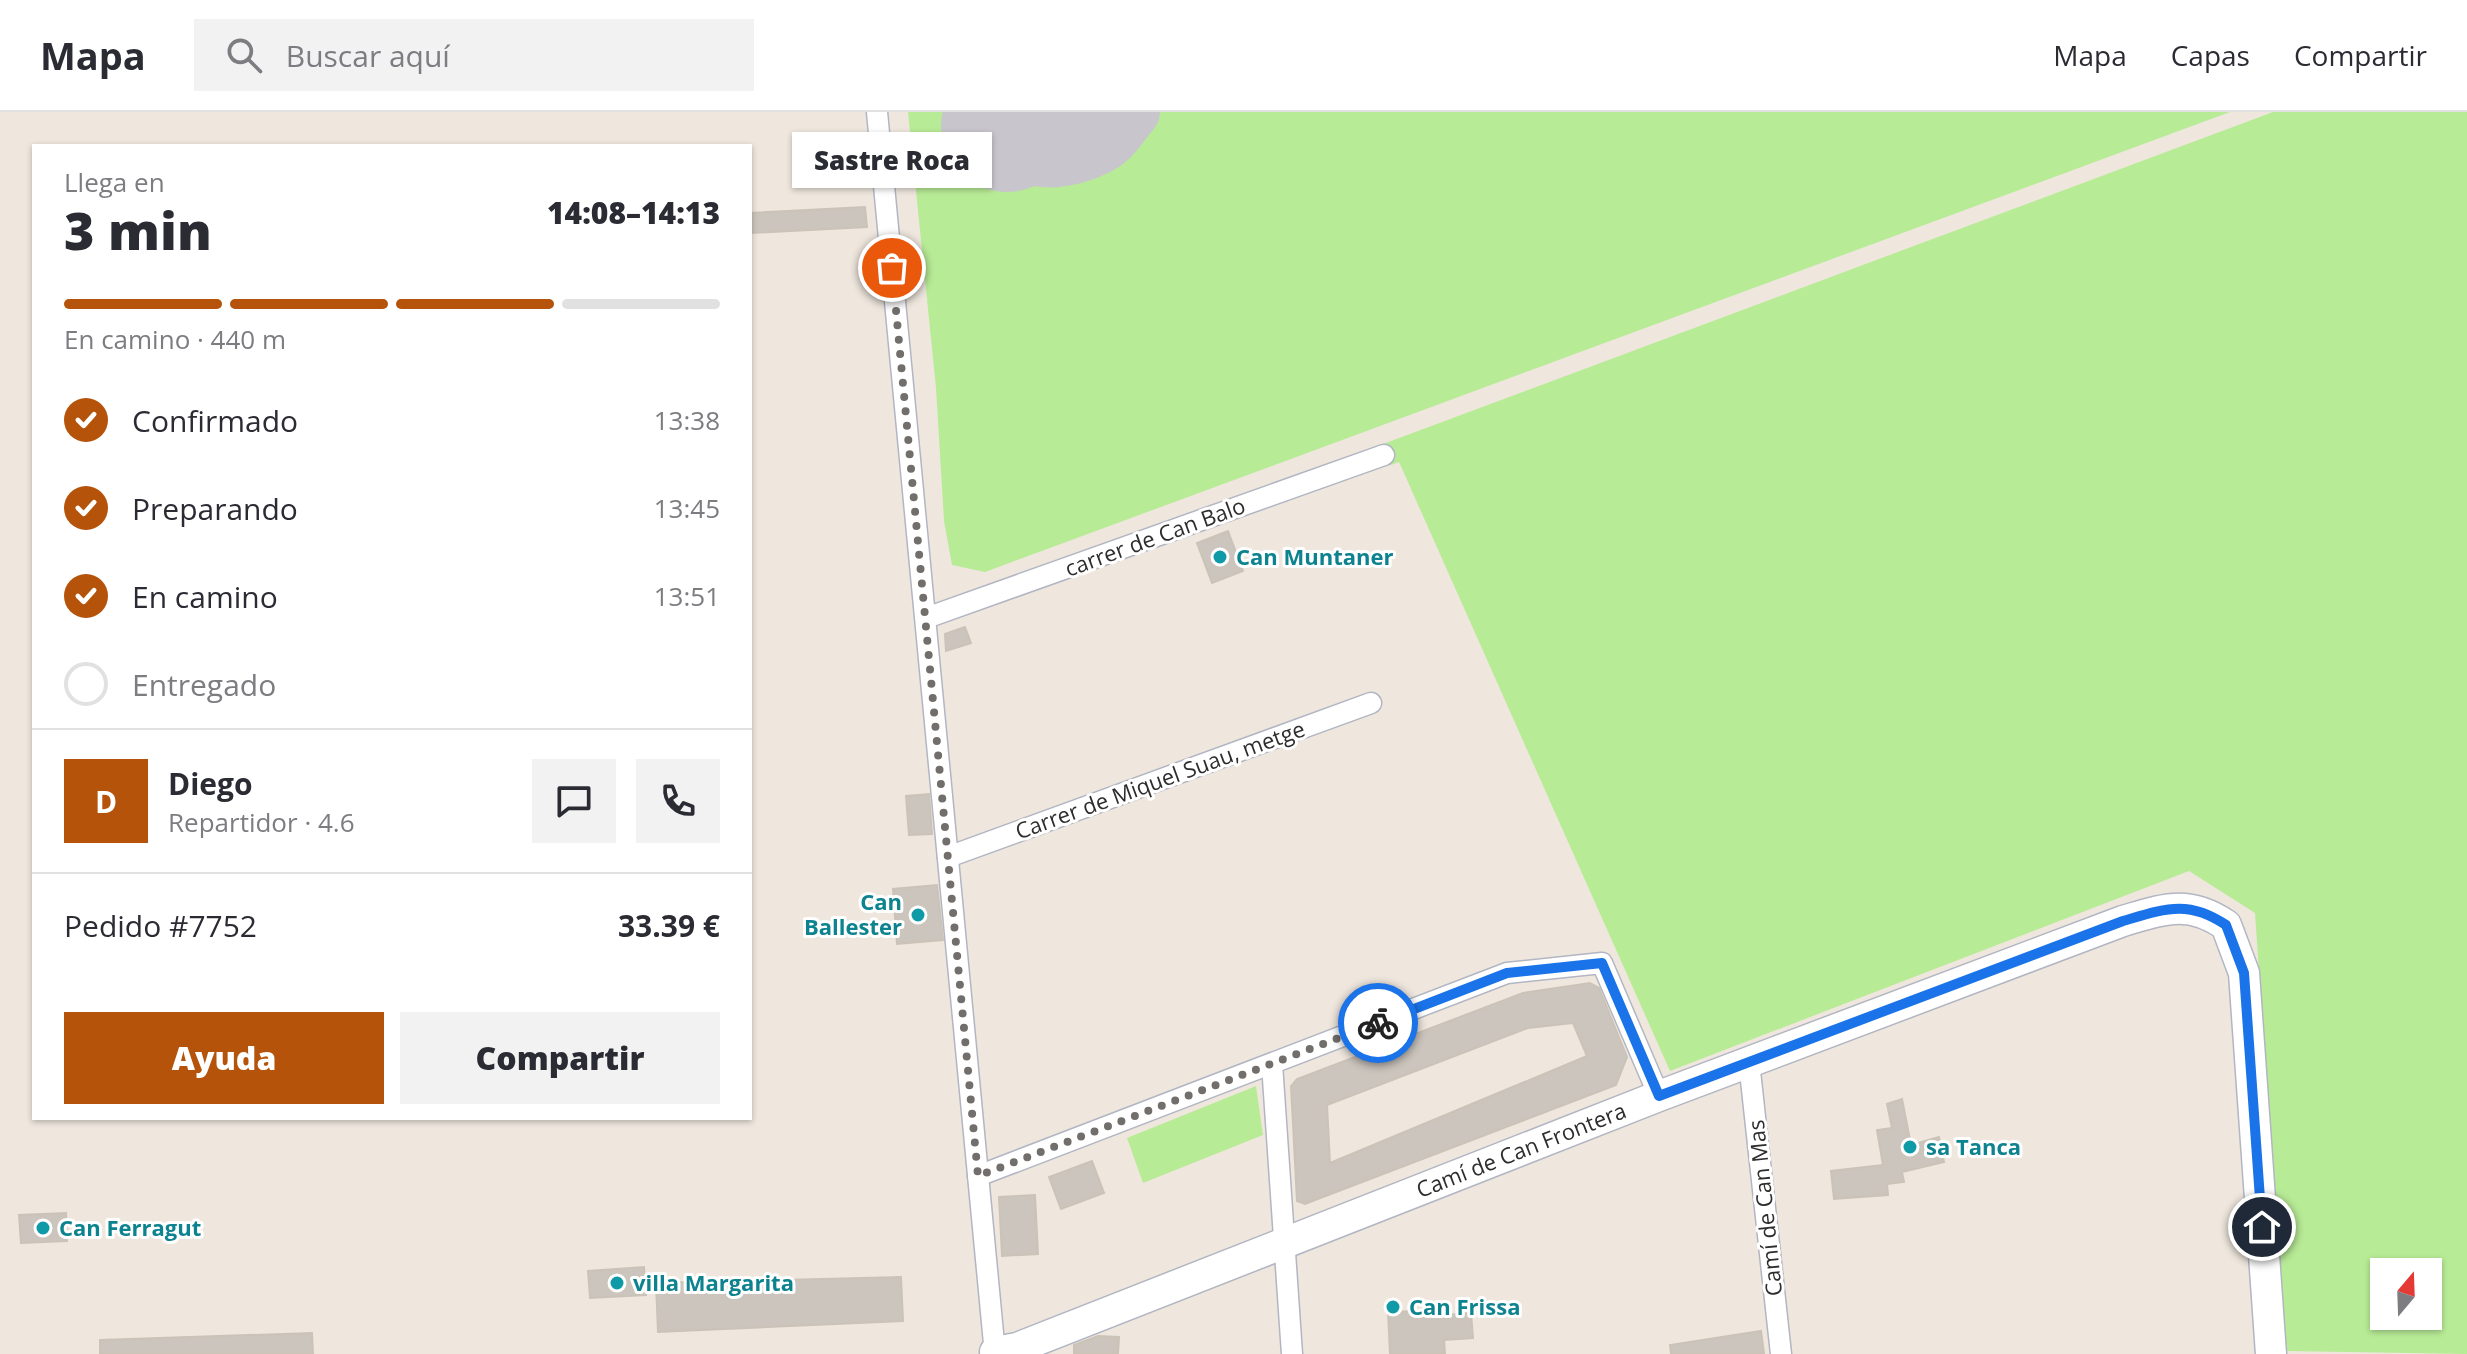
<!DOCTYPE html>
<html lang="es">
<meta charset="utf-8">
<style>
:root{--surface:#fff;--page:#f2f2f3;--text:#2b2b33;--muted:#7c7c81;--line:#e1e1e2;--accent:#b45309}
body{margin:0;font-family:"Open Sans",sans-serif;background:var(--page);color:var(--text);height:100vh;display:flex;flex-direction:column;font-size:30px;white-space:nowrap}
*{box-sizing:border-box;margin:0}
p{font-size:26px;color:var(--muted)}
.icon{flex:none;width:44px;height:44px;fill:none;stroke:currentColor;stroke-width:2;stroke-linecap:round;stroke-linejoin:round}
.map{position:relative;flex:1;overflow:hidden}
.side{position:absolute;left:32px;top:32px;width:720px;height:976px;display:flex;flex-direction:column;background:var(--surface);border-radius:0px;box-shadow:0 2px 6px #0004}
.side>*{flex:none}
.needle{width:52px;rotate:19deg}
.fabs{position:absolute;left:2370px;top:1146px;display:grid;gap:16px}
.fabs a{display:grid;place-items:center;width:72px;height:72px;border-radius:0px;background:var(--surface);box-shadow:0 2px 6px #0004;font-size:40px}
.pin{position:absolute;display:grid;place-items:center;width:68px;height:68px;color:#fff;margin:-34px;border:4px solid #fff;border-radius:50%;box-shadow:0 2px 8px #0007}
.courier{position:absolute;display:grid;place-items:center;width:80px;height:80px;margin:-40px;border:6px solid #1a73e8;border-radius:50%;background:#fff;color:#222;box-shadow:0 2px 10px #0007}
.bubble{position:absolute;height:56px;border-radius:0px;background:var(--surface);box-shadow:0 2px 6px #0004;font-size:26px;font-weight:800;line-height:56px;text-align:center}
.summary em{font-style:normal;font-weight:800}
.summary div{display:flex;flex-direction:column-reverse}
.summary{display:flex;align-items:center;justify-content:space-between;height:136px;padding:0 32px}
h1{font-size:52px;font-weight:800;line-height:60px}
.bar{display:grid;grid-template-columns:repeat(4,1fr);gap:12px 8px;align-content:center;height:96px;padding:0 32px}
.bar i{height:10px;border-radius:6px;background:var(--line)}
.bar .on{background:var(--accent)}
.bar p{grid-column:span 4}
.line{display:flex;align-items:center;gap:20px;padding:0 32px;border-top:2px solid var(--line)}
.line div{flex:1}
.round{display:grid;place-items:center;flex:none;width:84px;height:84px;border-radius:0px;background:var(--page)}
ol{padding:0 32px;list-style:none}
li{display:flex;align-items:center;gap:24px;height:88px}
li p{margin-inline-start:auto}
li .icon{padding:8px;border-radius:50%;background:var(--accent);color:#fff;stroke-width:4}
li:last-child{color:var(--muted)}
li i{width:44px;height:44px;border:4px solid var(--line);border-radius:50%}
.cta{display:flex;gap:16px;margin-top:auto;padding:16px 32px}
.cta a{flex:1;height:92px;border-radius:0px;background:var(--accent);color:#fff;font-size:32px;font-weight:800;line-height:92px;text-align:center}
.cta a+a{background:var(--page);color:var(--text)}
header{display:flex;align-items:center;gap:48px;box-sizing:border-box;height:112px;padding:0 40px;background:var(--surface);border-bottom:2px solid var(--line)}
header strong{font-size:38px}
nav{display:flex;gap:44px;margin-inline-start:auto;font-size:28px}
.search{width:560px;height:72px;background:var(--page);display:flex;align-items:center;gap:20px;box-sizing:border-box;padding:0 28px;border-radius:0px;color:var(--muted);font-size:30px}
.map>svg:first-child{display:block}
.green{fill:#b8eb96;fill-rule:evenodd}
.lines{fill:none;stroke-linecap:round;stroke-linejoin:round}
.taxiway{stroke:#c8c6cc;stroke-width:52}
.runway{stroke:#c8c6cc;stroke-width:132}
.building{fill:#cbc5bd;stroke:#cbc3b7;stroke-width:2;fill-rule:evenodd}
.street-casing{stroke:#b2b6c2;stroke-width:23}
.secondary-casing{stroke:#b2b6c2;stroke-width:33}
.street{stroke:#fff;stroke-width:20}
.secondary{stroke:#fff;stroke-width:30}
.done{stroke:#716e6b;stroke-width:8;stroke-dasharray:0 14.4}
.route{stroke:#1a73e8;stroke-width:10}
.culture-dot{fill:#0f9aa8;stroke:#fff;stroke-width:3}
.labels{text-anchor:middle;stroke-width:6;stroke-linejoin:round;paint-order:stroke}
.street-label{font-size:22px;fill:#2d2d2d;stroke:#fff}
.culture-label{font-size:22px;font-weight:bold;fill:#0d838f;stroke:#fff;text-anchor:start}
</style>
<header>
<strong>Mapa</strong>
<div class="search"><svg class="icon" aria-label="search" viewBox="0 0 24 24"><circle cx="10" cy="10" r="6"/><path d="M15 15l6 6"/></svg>Buscar aquí</div>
<nav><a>Mapa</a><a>Capas</a><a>Compartir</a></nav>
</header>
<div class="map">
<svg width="2467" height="1242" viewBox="0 0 2467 1242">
<rect width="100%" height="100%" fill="#efe7de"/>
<!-- green -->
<g class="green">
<polygon points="908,0 996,0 1024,77 1117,43 1151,0 2230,0 985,460 952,453 944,409 936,276"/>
<path d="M2273,0H2467V1242L2285,1239L2255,801L2189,759L1670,959L1399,350L1391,353L1383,332ZM2384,1160H2428V1204H2384Z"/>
<polygon points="1256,974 1263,1023 1143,1071 1127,1026"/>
</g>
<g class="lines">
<!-- taxiway -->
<path class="taxiway" d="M1016,0C1000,64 1069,55 1105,33C1116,26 1125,10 1134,0"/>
<!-- runway -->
<polyline class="runway" points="1007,14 1046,0"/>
</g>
<!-- building -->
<g class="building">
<polygon points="865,95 867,115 750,121 750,101"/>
<polygon points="1228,419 1243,459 1212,471 1197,431"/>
<polygon points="965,515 971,531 946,539 945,522"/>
<polygon points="929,682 932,722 909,723 906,684"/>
<polygon points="937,773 943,828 897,832 893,777"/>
<path d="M1590,871L1599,876L1627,945L1616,973L1305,1092L1297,1089L1291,974L1297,967L1523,881ZM1573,911L1587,944L1330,1051L1327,993L1528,916Z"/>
<polygon points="1902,987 1911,1033 1939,1025 1944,1050 1902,1060 1904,1070 1887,1072 1888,1083 1834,1087 1831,1059 1883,1053 1877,1018 1892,1016 1887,992"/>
<polygon points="1092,1049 1104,1081 1061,1097 1049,1065"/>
<polygon points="1035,1083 1038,1142 1002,1144 999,1085"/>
<polygon points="66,1101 67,1129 21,1131 19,1103"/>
<polygon points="644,1155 646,1183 590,1186 588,1159"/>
<polygon points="901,1165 903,1209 658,1220 656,1171"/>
<polygon points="1415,1199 1415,1205 1471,1201 1473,1226 1444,1228 1445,1242 1390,1242 1388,1200"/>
<polygon points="1761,1219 1764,1242 1671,1242 1670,1233"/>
<polygon points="312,1221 313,1242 100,1242 100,1228"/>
<polygon points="1098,1224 1119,1225 1118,1242 1074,1242 1074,1233"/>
</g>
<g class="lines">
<!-- street casing -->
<g class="street-casing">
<g id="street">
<polyline points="877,0 995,1242"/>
<polyline points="926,506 1384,343"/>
<polyline points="948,745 1371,591"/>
<polyline points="1749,950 1781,1242"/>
<polyline points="1272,952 1292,1242"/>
<polyline points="978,1064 1507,861 1602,851 1659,984"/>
</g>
</g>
<!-- secondary casing -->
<g class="secondary-casing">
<g id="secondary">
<path id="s1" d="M995,1240L1017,1236L1659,984L2123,809C2164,797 2188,787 2226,813L2244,861L2271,1242"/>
</g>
</g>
<!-- street -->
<use href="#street" class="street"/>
<!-- secondary -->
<use href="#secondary" class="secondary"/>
</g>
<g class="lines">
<!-- done -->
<polyline class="done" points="892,156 978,1064 1378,911"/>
<!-- route -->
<path class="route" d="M1378,911L1507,861L1602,851L1659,984L2123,809C2164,797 2188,787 2226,813L2244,861L2262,1115"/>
</g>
<!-- markers -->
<g class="culture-dot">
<circle cx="1220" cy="445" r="8"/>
<circle cx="918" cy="803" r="8"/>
<circle cx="1910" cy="1035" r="8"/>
<circle cx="43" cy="1116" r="8"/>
<circle cx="617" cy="1171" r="8"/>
<circle cx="1393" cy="1195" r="8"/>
</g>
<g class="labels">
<!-- street labels -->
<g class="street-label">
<text transform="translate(1155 425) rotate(-20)" y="8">carrer de Can Balo</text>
<text transform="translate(1160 668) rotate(-20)" y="8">Carrer de Miquel Suau, metge</text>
<text dy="8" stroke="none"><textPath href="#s1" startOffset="564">Camí de Can Frontera</textPath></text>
<text transform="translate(1765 1096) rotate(-96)" y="8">Camí de Can Mas</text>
</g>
<!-- culture labels -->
<g class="culture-label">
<text x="1236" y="453">Can Muntaner</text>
<text x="902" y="798" text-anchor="end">Can<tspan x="902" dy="25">Ballester</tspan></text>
<text x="1926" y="1043">sa Tanca</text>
<text x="59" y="1124">Can Ferragut</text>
<text x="633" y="1179">villa Margarita</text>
<text x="1409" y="1203">Can Frissa</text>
</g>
</g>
</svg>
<div class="fabs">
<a><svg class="needle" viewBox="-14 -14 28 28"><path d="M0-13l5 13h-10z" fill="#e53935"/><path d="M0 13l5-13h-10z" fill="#7c7c81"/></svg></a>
</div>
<div class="pin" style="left:892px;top:156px;background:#ea580c"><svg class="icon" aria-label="bag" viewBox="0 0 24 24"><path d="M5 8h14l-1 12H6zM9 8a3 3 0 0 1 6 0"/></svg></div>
<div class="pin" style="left:2262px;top:1115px;background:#1f2937"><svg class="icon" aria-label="home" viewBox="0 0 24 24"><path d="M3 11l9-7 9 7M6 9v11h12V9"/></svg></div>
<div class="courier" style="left:1378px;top:911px"><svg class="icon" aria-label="bike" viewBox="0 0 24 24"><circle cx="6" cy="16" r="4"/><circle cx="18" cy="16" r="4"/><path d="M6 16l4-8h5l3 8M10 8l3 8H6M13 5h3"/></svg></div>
<div class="bubble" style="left:792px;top:20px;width:200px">Sastre Roca</div>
<section class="side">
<div class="summary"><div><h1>3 min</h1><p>Llega en</p></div><em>14:08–14:13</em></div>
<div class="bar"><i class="on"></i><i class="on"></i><i class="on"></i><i></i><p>En camino · 440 m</p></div>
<ol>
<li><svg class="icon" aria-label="check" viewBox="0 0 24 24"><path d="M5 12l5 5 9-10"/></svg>Confirmado<p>13:38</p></li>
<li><svg class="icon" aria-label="check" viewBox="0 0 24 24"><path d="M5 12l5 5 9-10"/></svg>Preparando<p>13:45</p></li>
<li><svg class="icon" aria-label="check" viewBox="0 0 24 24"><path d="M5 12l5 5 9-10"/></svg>En camino<p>13:51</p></li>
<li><i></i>Entregado</li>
</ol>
<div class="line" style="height:144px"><b class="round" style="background:var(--accent);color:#fff">D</b><div><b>Diego</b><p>Repartidor · 4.6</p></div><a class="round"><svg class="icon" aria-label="chat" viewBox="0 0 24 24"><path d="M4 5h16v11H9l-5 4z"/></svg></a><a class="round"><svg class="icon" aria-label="phone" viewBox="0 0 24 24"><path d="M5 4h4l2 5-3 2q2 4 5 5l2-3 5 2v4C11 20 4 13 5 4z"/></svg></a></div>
<div class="line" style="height:104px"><div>Pedido #7752</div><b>33.39 €</b></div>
<div class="cta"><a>Ayuda</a><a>Compartir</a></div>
</section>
</div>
